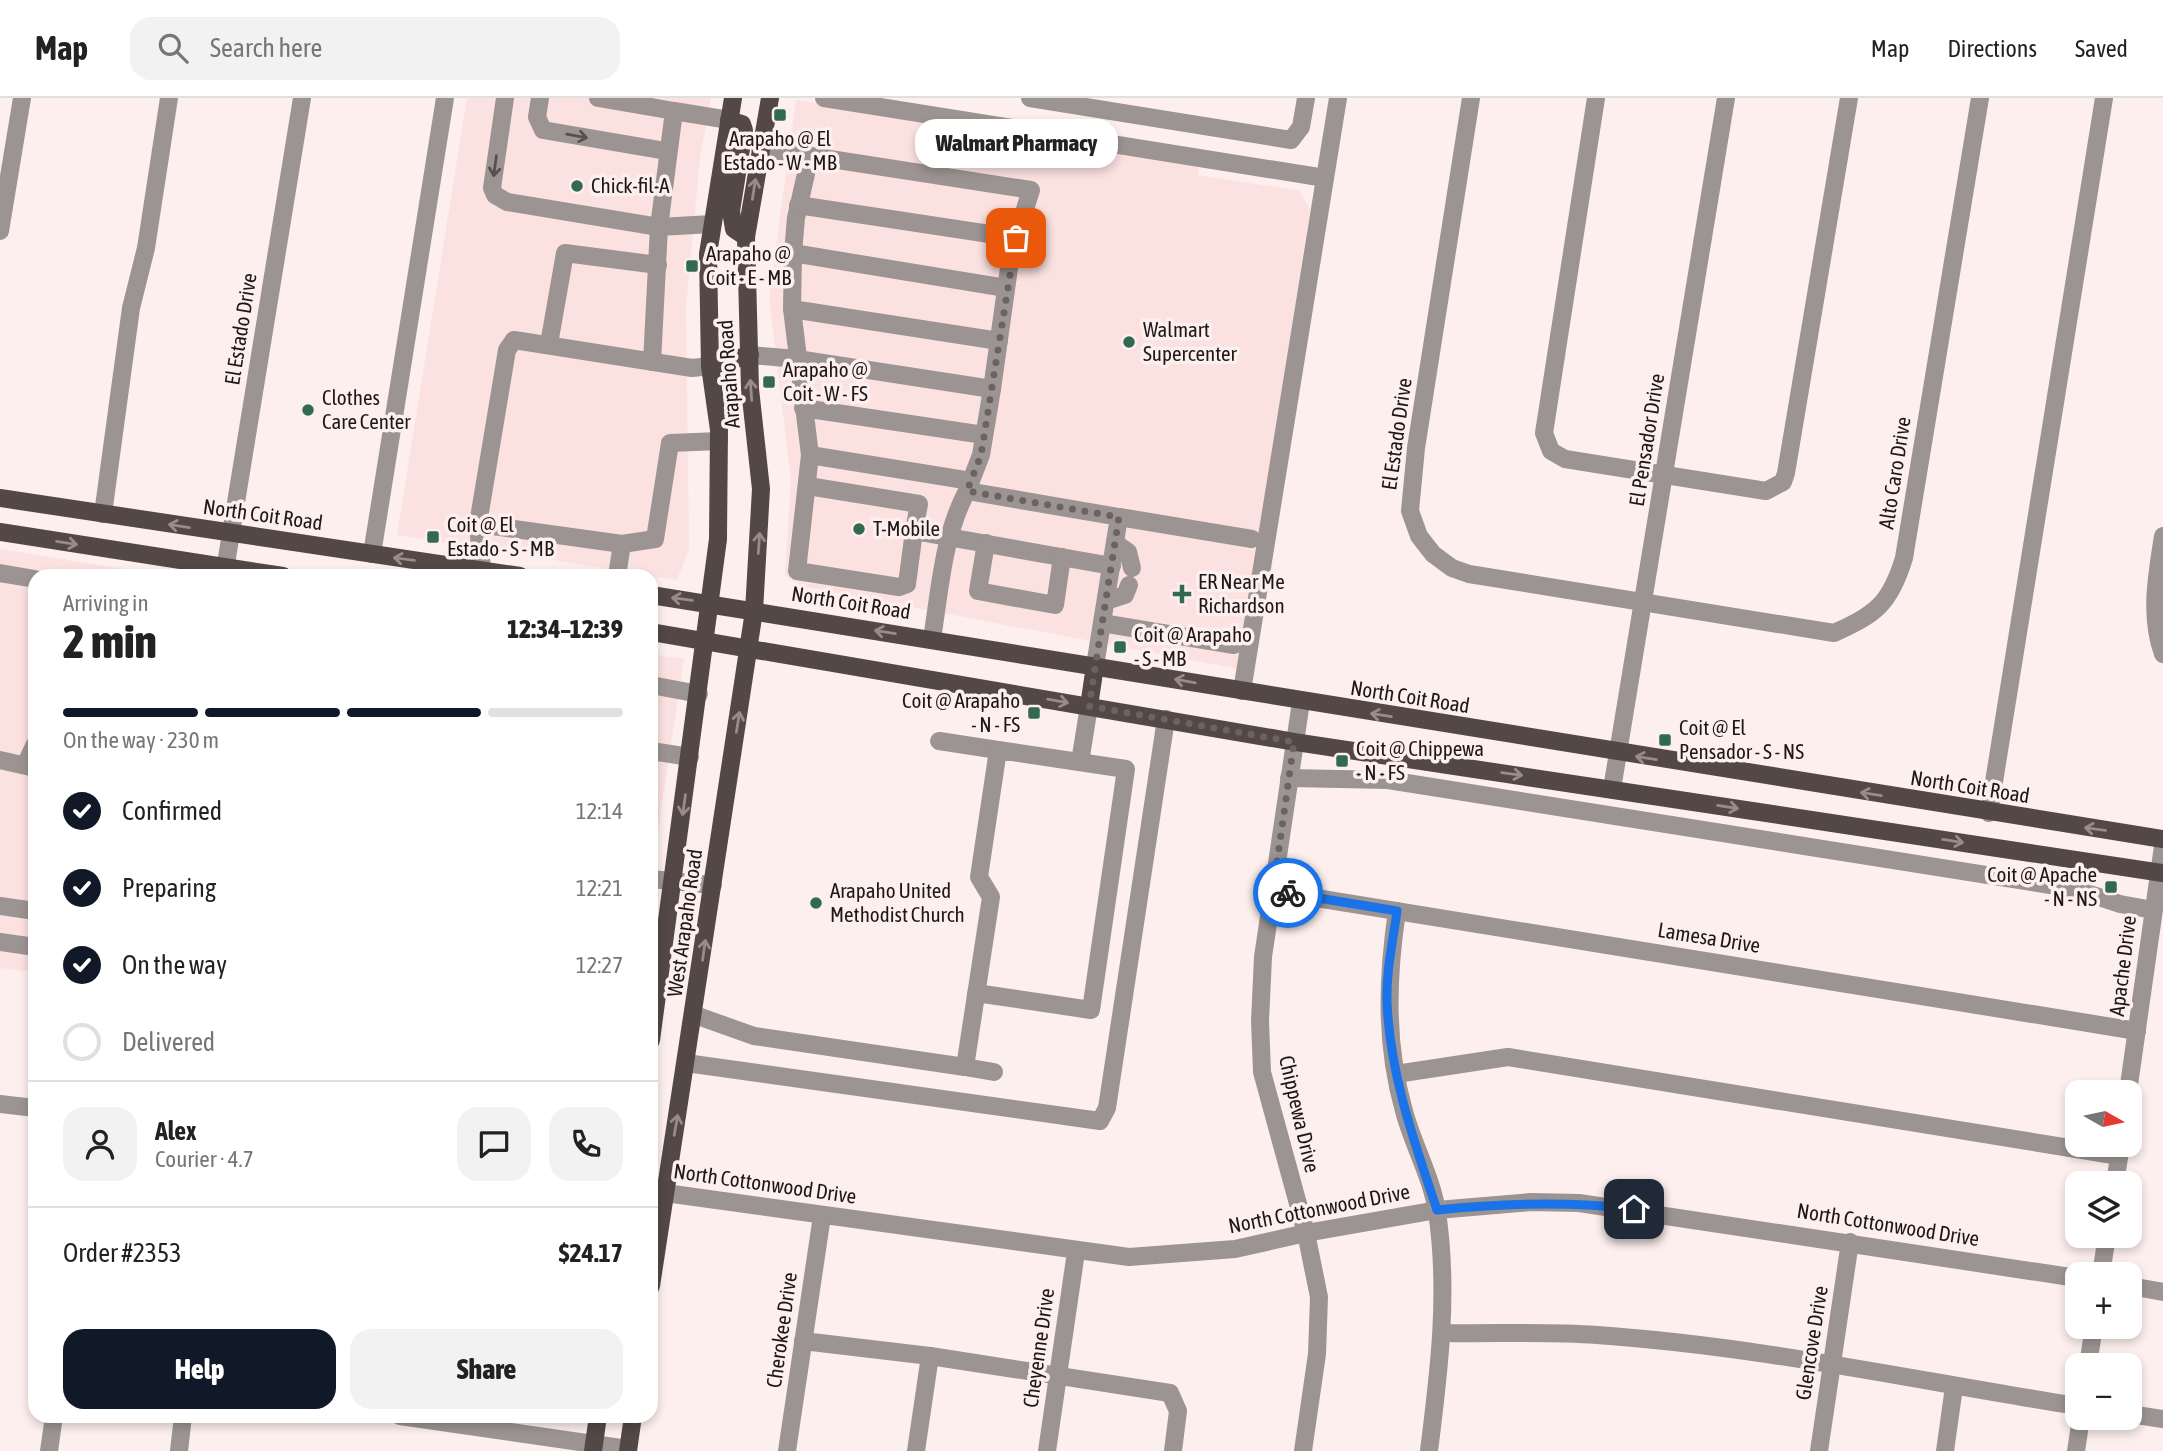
<!DOCTYPE html>
<meta charset="utf-8">
<style>
:root{--surface:#fff;--page:#f2f2f2;--text:#222;--muted:#767676;--line:#e0e0e0;--accent:#111827}
body{margin:0;font-family:"Asap Condensed",sans-serif;background:var(--page);color:var(--text);height:100vh;display:flex;flex-direction:column;font-size:26px;white-space:nowrap}
*{box-sizing:border-box;margin:0}
p{font-size:23px;color:var(--muted)}
.icon{flex:none;width:38px;height:38px;fill:none;stroke:currentColor;stroke-width:2;stroke-linecap:round;stroke-linejoin:round}
.map{position:relative;flex:1;overflow:hidden}
.drawer{position:absolute;left:28px;top:471px;width:630px;height:854px;display:flex;flex-direction:column;background:var(--surface);border-radius:21px;box-shadow:0 4px 10px #0003}
.drawer>*{flex:none}
.needle{width:46px;rotate:99deg}
.tools{position:absolute;left:2065px;top:982px;display:grid;gap:14px}
.tools a{display:grid;place-items:center;width:77px;height:77px;border-radius:14px;background:var(--surface);box-shadow:0 4px 10px #0003;font-size:35px}
.pin{position:absolute;display:grid;place-items:center;width:60px;height:60px;color:#fff;margin:-30px;border-radius:14px;box-shadow:0 4px 10px #0006}
.courier{position:absolute;display:grid;place-items:center;width:70px;height:70px;margin:-35px;border:5px solid #1a73e8;border-radius:50%;background:#fff;color:#222;box-shadow:0 2px 9px #0007}
.bubble{position:absolute;height:49px;border-radius:21px;background:var(--surface);box-shadow:0 4px 10px #0003;font-size:23px;font-weight:800;line-height:49px;text-align:center}
.summary em{font-style:normal;font-weight:800}
.summary div{display:flex;flex-direction:column-reverse}
.summary{display:flex;align-items:center;justify-content:space-between;height:119px;padding:0 35px}
h1{font-size:46px;font-weight:800;line-height:52px}
.bar{display:grid;grid-template-columns:repeat(4,1fr);gap:10px 7px;align-content:center;height:84px;padding:0 35px}
.bar i{height:9px;border-radius:5px;background:var(--line)}
.bar .on{background:var(--accent)}
.bar p{grid-column:span 4}
.line{display:flex;align-items:center;gap:18px;padding:0 35px;border-top:2px solid var(--line)}
.line div{flex:1}
.round{display:grid;place-items:center;flex:none;width:74px;height:74px;border-radius:21px;background:var(--page)}
ol{padding:0 35px;list-style:none}
li{display:flex;align-items:center;gap:21px;height:77px}
li p{margin-inline-start:auto}
li .icon{padding:7px;border-radius:50%;background:var(--accent);color:#fff;stroke-width:4}
li:last-child{color:var(--muted)}
li i{width:38px;height:38px;border:4px solid var(--line);border-radius:50%}
.button{display:flex;gap:14px;margin-top:auto;padding:14px 35px}
.button a{flex:1;height:80px;border-radius:21px;background:var(--accent);color:#fff;font-size:28px;font-weight:800;line-height:80px;text-align:center}
.button a+a{background:var(--page);color:var(--text)}
header{display:flex;align-items:center;gap:42px;box-sizing:border-box;height:98px;padding:0 35px;background:var(--surface);border-bottom:2px solid var(--line)}
header strong{font-size:33px}
nav{display:flex;gap:38px;margin-inline-start:auto;font-size:24px}
.search{width:490px;height:63px;background:var(--page);display:flex;align-items:center;gap:18px;box-sizing:border-box;padding:0 24px;border-radius:21px;color:var(--muted);font-size:26px}
.map>svg:first-child{display:block}
.built{fill:#fbe1e0}
.lines{fill:none;stroke-linecap:round;stroke-linejoin:round}
.minor{stroke:#9b9493;stroke-width:18}
.major{stroke:#544847;stroke-width:18}
.oneway{stroke:#56504f}
.oneway2{stroke:#988b8a}
.done{stroke:#6b6362;stroke-width:7;stroke-dasharray:0 12.6}
.route{stroke:#1a73e8;stroke-width:9}
.poi-dot{fill:#326a51;stroke:#fdefee;stroke-width:2.5}
.labels{text-anchor:middle;stroke-width:7;stroke-linejoin:round;paint-order:stroke}
.poi-label{font-size:21px;fill:#1d1817;stroke:#fdefee;text-anchor:start}
.street-label{font-size:21px;fill:#1d1817;stroke:#fdefee}
</style>
<header>
<strong>Map</strong>
<div class="search"><svg class="icon" aria-label="search" viewBox="0 0 24 24"><circle cx="10" cy="10" r="6"/><path d="M15 15l6 6"/></svg>Search here</div>
<nav><a>Map</a><a>Directions</a><a>Saved</a></nav>
</header>
<div class="map">
<svg width="2163" height="1353" viewBox="0 0 2163 1353">
<rect width="100%" height="100%" fill="#fdefee"/>
<!-- built -->
<g class="built">
<polygon points="467,0 711,0 700,59 686,210 689,451 677,482 397,437"/>
<polygon points="796,2 1199,66 1198,77 1300,93 1310,111 1239,571 800,488 785,477 791,382 769,200"/>
<polygon points="0,451 168,478 35,478 35,874 0,870"/>
<polygon points="651,556 684,561 651,778"/>
</g>
<g class="lines">
<!-- minor -->
<g class="minor">
<polyline points="505,0 492,90 495,97 507,104 659,129 712,126"/>
<polyline points="540,0 537,19 543,32 666,53"/>
<polyline points="598,0 674,13"/>
<polyline points="824,0 1325,80"/>
<polyline points="1030,0 1291,42 1301,29 1306,0"/>
<path d="M1471,0L1416,350L1410,413L1419,438L1433,456L1452,470L1469,476L1834,535C1876,516 1890,506 1904,460L1980,0"/>
<polyline points="1596,0 1544,335 1551,353 1565,361 1766,393 1783,384 1786,375 1849,0"/>
<polyline points="760,50 1031,92 1011,156 992,291"/>
<polyline points="810,58 796,120 793,155 792,211 810,357 797,473 899,489 907,486 914,433 1112,468"/>
<polyline points="798,107 1016,140"/>
<polyline points="0,133 22,0"/>
<polyline points="793,155 1006,190"/>
<polyline points="792,211 999,243"/>
<polyline points="549,246 565,155 658,167"/>
<polyline points="750,257 797,261 992,291 981,357 967,393 1119,419 1095,568"/>
<polyline points="652,264 659,129 674,13 729,22"/>
<polyline points="803,310 984,337"/>
<polyline points="810,357 971,383"/>
<polyline points="808,388 919,406 914,433"/>
<polyline points="103,416 131,210 146,150 169,0"/>
<polyline points="1119,419 1252,441"/>
<polyline points="478,426 622,446"/>
<path d="M2163,438C2157,477 2149,517 2163,556"/>
<polyline points="986,445 978,493 1055,507 1062,459"/>
<polyline points="1115,445 1128,454 1132,470"/>
<polyline points="372,456 445,0"/>
<polyline points="482,472 478,426 507,252 514,242 692,270 710,268"/>
<polyline points="0,475 35,481"/>
<polyline points="224,478 302,0"/>
<polyline points="617,478 622,446 655,441 670,345 719,343"/>
<polyline points="1106,503 1125,497 1129,487"/>
<polyline points="1102,525 1234,547"/>
<path d="M932,541C940,491 943,438 967,393"/>
<polyline points="651,587 699,596"/>
<polyline points="1242,593 1338,0"/>
<polyline points="1301,604 1263,859 1260,923 1262,974 1306,1135 1319,1199 1317,1256 1303,1353"/>
<polyline points="939,643 998,652"/>
<polyline points="651,653 690,659"/>
<polyline points="0,662 35,670"/>
<polyline points="1080,664 1089,608"/>
<polyline points="25,667 35,646"/>
<polyline points="1289,680 1388,682 2075,791 2120,806 2153,812"/>
<polyline points="1612,691 1726,0"/>
<polyline points="1989,715 2104,0"/>
<polyline points="651,781 713,787"/>
<polyline points="1273,793 2137,933"/>
<polyline points="0,808 35,813"/>
<path d="M1397,813C1387,881 1385,946 1404,1013C1413,1047 1432,1080 1437,1114C1449,1194 1439,1274 1429,1353"/>
<polyline points="0,844 35,849"/>
<polyline points="695,917 754,938 965,969 991,799 979,779 998,652 1126,671 1091,912 976,895"/>
<polyline points="686,965 1100,1023 1107,1010 1166,621"/>
<polyline points="965,969 994,974"/>
<polyline points="1396,976 1508,959 2119,1058"/>
<polyline points="2128,994 2163,748"/>
<polyline points="0,1006 35,1010"/>
<polyline points="2115,1085 2121,1047"/>
<polyline points="651,1093 1129,1159 1235,1151 1306,1135 1437,1112 1531,1104 1579,1105 2077,1180"/>
<polyline points="2101,1176 2107,1138"/>
<polyline points="2130,1188 2163,1194"/>
<path d="M1443,1235C1494,1236 1546,1233 1597,1237C1758,1248 1918,1283 2077,1308"/>
<polyline points="803,1243 930,1258 916,1353"/>
<polyline points="930,1258 1170,1295 1178,1313 1173,1353"/>
<polyline points="2088,1267 2094,1228"/>
<polyline points="2130,1316 2163,1321"/>
<polyline points="400,1318 628,1351"/>
<polyline points="49,1353 54,1318"/>
<polyline points="179,1353 183,1318"/>
<polyline points="787,1353 822,1118"/>
<polyline points="1047,1353 1076,1154"/>
<polyline points="1819,1353 1850,1144"/>
<polyline points="1945,1353 1954,1289"/>
<polyline points="2076,1353 2081,1320"/>
</g>
<!-- major -->
<g class="major">
<polyline points="729,22 742,26 744,32 731,113 734,131 746,139"/>
<polyline points="710,268 750,257"/>
<polyline points="0,400 520,478"/>
<polyline points="0,434 283,478"/>
<polyline points="651,497 2163,741"/>
<polyline points="651,534 1295,644 2163,775"/>
<polyline points="1089,608 1095,568"/>
<polyline points="651,942 718,441 719,332 710,268 708,156 733,0"/>
<polyline points="651,1188 754,513 761,391 750,291 746,139 770,0"/>
<polyline points="593,1353 598,1318"/>
<polyline points="628,1353 633,1318"/>
</g>
</g>
<!-- one-way arrows -->
<defs><path id="oneway-shaft" d="M-6 0H5M1.5-3L5.5 0L1.5 3" fill="none" stroke-width="1.6" stroke-linecap="round" stroke-linejoin="round" transform="scale(1.75)"/></defs>
<g class="oneway">
<use href="#oneway-shaft" transform="translate(577 38) rotate(10)"/>
<use href="#oneway-shaft" transform="translate(495 68) rotate(98)"/>
</g>
<g class="oneway2">
<use href="#oneway-shaft" transform="translate(754 91) rotate(-81)"/>
<use href="#oneway-shaft" transform="translate(751 292) rotate(-94)"/>
<use href="#oneway-shaft" transform="translate(179 428) rotate(-171)"/>
<use href="#oneway-shaft" transform="translate(67 445) rotate(9)"/>
<use href="#oneway-shaft" transform="translate(759 445) rotate(-86)"/>
<use href="#oneway-shaft" transform="translate(404 461) rotate(-172)"/>
<use href="#oneway-shaft" transform="translate(682 501) rotate(-172)"/>
<use href="#oneway-shaft" transform="translate(885 534) rotate(-171)"/>
<use href="#oneway-shaft" transform="translate(1185 583) rotate(-170)"/>
<use href="#oneway-shaft" transform="translate(1058 603) rotate(10)"/>
<use href="#oneway-shaft" transform="translate(1381 617) rotate(-171)"/>
<use href="#oneway-shaft" transform="translate(738 624) rotate(-81)"/>
<use href="#oneway-shaft" transform="translate(1646 660) rotate(-171)"/>
<use href="#oneway-shaft" transform="translate(1512 676) rotate(8)"/>
<use href="#oneway-shaft" transform="translate(1871 696) rotate(-171)"/>
<use href="#oneway-shaft" transform="translate(684 707) rotate(98)"/>
<use href="#oneway-shaft" transform="translate(1728 709) rotate(9)"/>
<use href="#oneway-shaft" transform="translate(2095 731) rotate(-172)"/>
<use href="#oneway-shaft" transform="translate(1953 743) rotate(9)"/>
<use href="#oneway-shaft" transform="translate(704 852) rotate(-82)"/>
<use href="#oneway-shaft" transform="translate(676 1027) rotate(-80)"/>
</g>
<g class="lines">
<!-- done -->
<polyline class="done" points="1016,140 981,357 967,393 1119,419 1089,608 1294,644 1273,793 1288,795"/>
<!-- route -->
<path class="route" d="M1288,795L1397,813C1393,843 1386,873 1387,904C1390,977 1414,1043 1437,1112C1504,1105 1567,1103 1634,1111"/>
</g>
<!-- markers -->
<g class="poi-dot">
<rect x="773" y="10" width="14" height="14" rx="3.5"/>
<circle cx="577" cy="88" r="7"/>
<rect x="685" y="161" width="14" height="14" rx="3.5"/>
<circle cx="1129" cy="244" r="7"/>
<rect x="762" y="277" width="14" height="14" rx="3.5"/>
<circle cx="308" cy="312" r="7"/>
<circle cx="859" cy="431" r="7"/>
<rect x="426" y="432" width="14" height="14" rx="3.5"/>
<path d="M1178.5 485.5h7v7h7v7h-7v7h-7v-7h-7v-7h7z"/>
<rect x="1113" y="542" width="14" height="14" rx="3.5"/>
<rect x="1027" y="608" width="14" height="14" rx="3.5"/>
<rect x="1658" y="635" width="14" height="14" rx="3.5"/>
<rect x="1335" y="656" width="14" height="14" rx="3.5"/>
<rect x="2104" y="782" width="14" height="14" rx="3.5"/>
<circle cx="816" cy="805" r="7"/>
</g>
<g class="labels">
<!-- poi labels -->
<g class="poi-label">
<text x="780" y="48" text-anchor="middle">Arapaho @ El<tspan x="780" dy="24">Estado - W - MB</tspan></text>
<text x="591" y="95">Chick-fil-A</text>
<text x="706" y="163">Arapaho @<tspan x="706" dy="24">Coit - E - MB</tspan></text>
<text x="1143" y="239">Walmart<tspan x="1143" dy="24">Supercenter</tspan></text>
<text x="783" y="279">Arapaho @<tspan x="783" dy="24">Coit - W - FS</tspan></text>
<text x="322" y="307">Clothes<tspan x="322" dy="24">Care Center</tspan></text>
<text x="447" y="434">Coit @ El<tspan x="447" dy="24">Estado - S - MB</tspan></text>
<text x="873" y="438">T-Mobile</text>
<text x="1198" y="491">ER Near Me<tspan x="1198" dy="24">Richardson</tspan></text>
<text x="1134" y="544">Coit @ Arapaho<tspan x="1134" dy="24">- S - MB</tspan></text>
<text x="1020" y="610" text-anchor="end">Coit @ Arapaho<tspan x="1020" dy="24">- N - FS</tspan></text>
<text x="1679" y="637">Coit @ El<tspan x="1679" dy="24">Pensador - S - NS</tspan></text>
<text x="1356" y="658">Coit @ Chippewa<tspan x="1356" dy="24">- N - FS</tspan></text>
<text x="2097" y="784" text-anchor="end">Coit @ Apache<tspan x="2097" dy="24">- N - NS</tspan></text>
<text x="830" y="800">Arapaho United<tspan x="830" dy="24">Methodist Church</tspan></text>
</g>
<!-- street labels -->
<g class="street-label">
<text transform="translate(241 231) rotate(-81)" y="7">El Estado Drive</text>
<text transform="translate(729 276) rotate(-94)" y="7">Arapaho Road</text>
<text transform="translate(1397 336) rotate(-82)" y="7">El Estado Drive</text>
<text transform="translate(1647 342) rotate(-81)" y="7">El Pensador Drive</text>
<text transform="translate(1895 375) rotate(-81)" y="7">Alto Caro Drive</text>
<text transform="translate(263 417) rotate(8)" y="7">North Coit Road</text>
<text transform="translate(851 505) rotate(9)" y="7">North Coit Road</text>
<text transform="translate(1410 599) rotate(9)" y="7">North Coit Road</text>
<text transform="translate(1970 689) rotate(9)" y="7">North Coit Road</text>
<text transform="translate(685 825) rotate(-82)" y="7">West Arapaho Road</text>
<text transform="translate(1709 840) rotate(9)" y="7">Lamesa Drive</text>
<text transform="translate(2123 868) rotate(-83)" y="7">Apache Drive</text>
<text transform="translate(1299 1016) rotate(77)" y="7">Chippewa Drive</text>
<text transform="translate(765 1086) rotate(8)" y="7">North Cottonwood Drive</text>
<text transform="translate(1319 1111) rotate(-11)" y="7">North Cottonwood Drive</text>
<text transform="translate(1888 1127) rotate(9)" y="7">North Cottonwood Drive</text>
<text transform="translate(782 1232) rotate(-82)" y="7">Cherokee Drive</text>
<text transform="translate(1812 1245) rotate(-81)" y="7">Glencove Drive</text>
<text transform="translate(1039 1250) rotate(-82)" y="7">Cheyenne Drive</text>
</g>
</g>
</svg>
<div class="tools">
<a><svg class="needle" viewBox="-14 -14 28 28"><path d="M0-13l5 13h-10z" fill="#e53935"/><path d="M0 13l5-13h-10z" fill="#767676"/></svg></a>
<a><svg class="icon" aria-label="layers" viewBox="0 0 24 24"><path d="M12 4l9 5-9 5-9-5zM3 14l9 5 9-5"/></svg></a>
<a>+</a>
<a>−</a>
</div>
<div class="pin" style="left:1016px;top:140px;background:#ea580c"><svg class="icon" aria-label="bag" viewBox="0 0 24 24"><path d="M5 8h14l-1 12H6zM9 8a3 3 0 0 1 6 0"/></svg></div>
<div class="pin" style="left:1634px;top:1111px;background:#1f2937"><svg class="icon" aria-label="home" viewBox="0 0 24 24"><path d="M3 11l9-7 9 7M6 9v11h12V9"/></svg></div>
<div class="courier" style="left:1288px;top:795px"><svg class="icon" aria-label="bike" viewBox="0 0 24 24"><circle cx="6" cy="16" r="4"/><circle cx="18" cy="16" r="4"/><path d="M6 16l4-8h5l3 8M10 8l3 8H6M13 5h3"/></svg></div>
<div class="bubble" style="left:915px;top:21px;width:203px">Walmart Pharmacy</div>
<section class="drawer">
<div class="summary"><div><h1>2 min</h1><p>Arriving in</p></div><em>12:34–12:39</em></div>
<div class="bar"><i class="on"></i><i class="on"></i><i class="on"></i><i></i><p>On the way · 230 m</p></div>
<ol>
<li><svg class="icon" aria-label="check" viewBox="0 0 24 24"><path d="M5 12l5 5 9-10"/></svg>Confirmed<p>12:14</p></li>
<li><svg class="icon" aria-label="check" viewBox="0 0 24 24"><path d="M5 12l5 5 9-10"/></svg>Preparing<p>12:21</p></li>
<li><svg class="icon" aria-label="check" viewBox="0 0 24 24"><path d="M5 12l5 5 9-10"/></svg>On the way<p>12:27</p></li>
<li><i></i>Delivered</li>
</ol>
<div class="line" style="height:126px"><a class="round"><svg class="icon" aria-label="person" viewBox="0 0 24 24"><circle cx="12" cy="8" r="4"/><path d="M4 21q1-7 8-7t8 7"/></svg></a><div><b>Alex</b><p>Courier · 4.7</p></div><a class="round"><svg class="icon" aria-label="chat" viewBox="0 0 24 24"><path d="M4 5h16v11H9l-5 4z"/></svg></a><a class="round"><svg class="icon" aria-label="phone" viewBox="0 0 24 24"><path d="M5 4h4l2 5-3 2q2 4 5 5l2-3 5 2v4C11 20 4 13 5 4z"/></svg></a></div>
<div class="line" style="height:91px"><div>Order #2353</div><b>$24.17</b></div>
<div class="button"><a>Help</a><a>Share</a></div>
</section>
</div>
